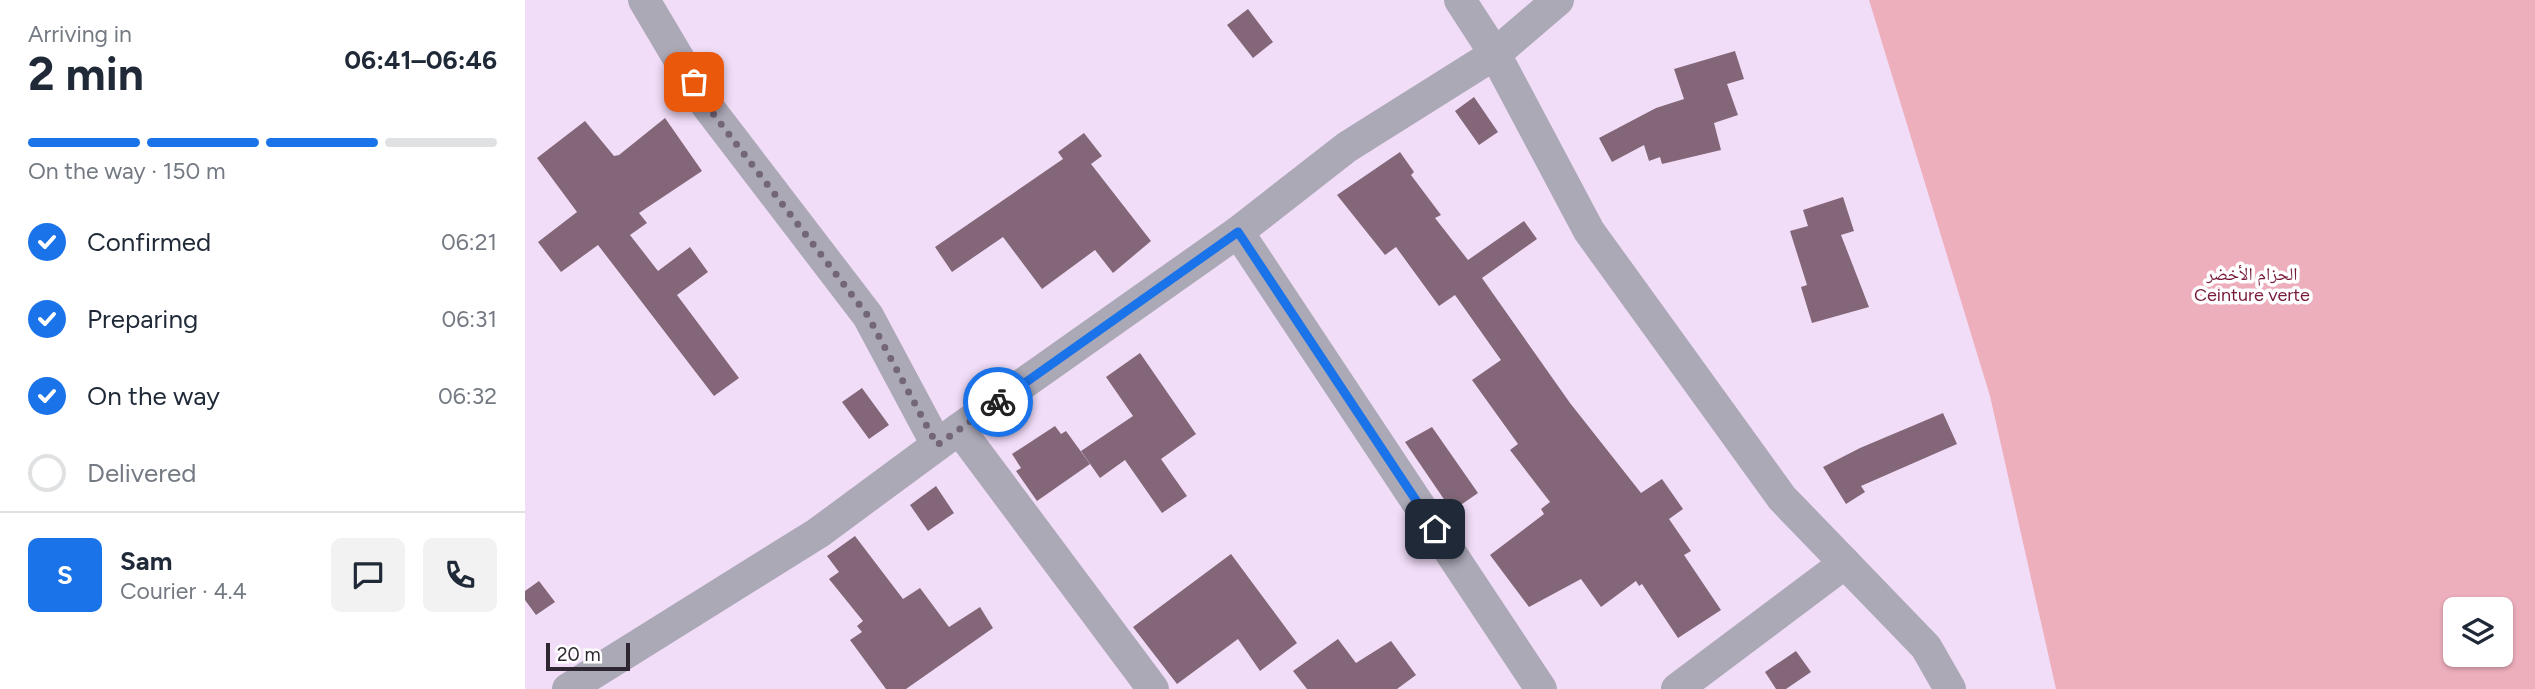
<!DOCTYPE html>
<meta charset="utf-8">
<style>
:root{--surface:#fff;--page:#f2f2f3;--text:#1f2937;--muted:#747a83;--line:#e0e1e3;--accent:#1a73e8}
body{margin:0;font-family:Figtree,"Noto Naskh Arabic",sans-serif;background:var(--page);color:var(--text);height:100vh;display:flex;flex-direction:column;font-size:26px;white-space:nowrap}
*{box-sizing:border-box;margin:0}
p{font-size:23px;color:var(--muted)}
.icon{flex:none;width:38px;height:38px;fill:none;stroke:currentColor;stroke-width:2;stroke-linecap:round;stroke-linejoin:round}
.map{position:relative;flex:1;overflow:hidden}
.side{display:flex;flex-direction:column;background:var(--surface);width:525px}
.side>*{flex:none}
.fabs{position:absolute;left:1918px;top:597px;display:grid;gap:14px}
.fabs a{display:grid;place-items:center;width:70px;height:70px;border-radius:10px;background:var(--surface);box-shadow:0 2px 5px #0004;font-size:35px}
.scale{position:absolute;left:21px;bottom:18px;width:84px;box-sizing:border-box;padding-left:7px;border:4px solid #2e2631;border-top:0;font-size:19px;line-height:24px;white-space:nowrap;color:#2e2631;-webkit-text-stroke:5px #fff;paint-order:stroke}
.pin{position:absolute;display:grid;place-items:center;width:60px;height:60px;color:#fff;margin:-30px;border-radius:14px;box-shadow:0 4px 10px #0006}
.courier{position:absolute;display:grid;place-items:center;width:70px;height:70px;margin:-35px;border:5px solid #1a73e8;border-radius:50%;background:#fff;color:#222;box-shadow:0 2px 9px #0007}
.headline em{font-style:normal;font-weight:700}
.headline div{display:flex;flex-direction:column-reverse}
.headline{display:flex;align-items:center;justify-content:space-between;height:119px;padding:0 28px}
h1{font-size:46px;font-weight:700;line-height:52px}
.bar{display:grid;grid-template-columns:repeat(4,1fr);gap:10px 7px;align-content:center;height:84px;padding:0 28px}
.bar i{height:9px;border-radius:5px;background:var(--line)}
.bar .current{background:var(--accent)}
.bar p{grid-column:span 4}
.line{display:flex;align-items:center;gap:18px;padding:0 28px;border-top:2px solid var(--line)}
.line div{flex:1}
.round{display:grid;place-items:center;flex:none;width:74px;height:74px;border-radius:10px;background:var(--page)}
ol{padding:0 28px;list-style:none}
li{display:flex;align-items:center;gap:21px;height:77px}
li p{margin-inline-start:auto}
li .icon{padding:7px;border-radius:50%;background:var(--accent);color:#fff;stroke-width:4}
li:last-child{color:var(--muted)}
li i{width:38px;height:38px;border:4px solid var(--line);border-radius:50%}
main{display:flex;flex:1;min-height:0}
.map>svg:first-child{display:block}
.green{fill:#eeafbc;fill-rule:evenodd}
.building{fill:#836778}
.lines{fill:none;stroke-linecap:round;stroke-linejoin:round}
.minor{stroke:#aca9b7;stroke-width:32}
.done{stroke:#736677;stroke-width:7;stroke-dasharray:0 12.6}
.route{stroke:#1a73e8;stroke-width:9}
.labels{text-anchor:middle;stroke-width:7;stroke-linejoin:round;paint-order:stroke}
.park-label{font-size:18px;fill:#761a39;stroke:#fff}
</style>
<main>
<section class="side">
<div class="headline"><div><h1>2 min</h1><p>Arriving in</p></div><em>06:41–06:46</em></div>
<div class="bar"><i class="current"></i><i class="current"></i><i class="current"></i><i></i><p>On the way · 150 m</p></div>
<ol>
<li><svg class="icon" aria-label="check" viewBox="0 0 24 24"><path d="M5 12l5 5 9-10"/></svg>Confirmed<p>06:21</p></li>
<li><svg class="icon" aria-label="check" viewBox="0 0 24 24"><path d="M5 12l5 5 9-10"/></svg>Preparing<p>06:31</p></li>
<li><svg class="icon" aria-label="check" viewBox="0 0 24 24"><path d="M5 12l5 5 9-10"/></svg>On the way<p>06:32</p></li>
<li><i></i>Delivered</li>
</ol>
<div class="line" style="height:126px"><b class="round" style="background:var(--accent);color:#fff">S</b><div><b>Sam</b><p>Courier · 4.4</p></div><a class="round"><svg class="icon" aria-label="chat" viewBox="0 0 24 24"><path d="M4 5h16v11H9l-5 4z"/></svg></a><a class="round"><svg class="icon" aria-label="phone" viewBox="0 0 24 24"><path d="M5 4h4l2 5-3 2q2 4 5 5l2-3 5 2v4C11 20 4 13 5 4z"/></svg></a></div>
</section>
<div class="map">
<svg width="2010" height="689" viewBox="0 0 2010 689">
<rect width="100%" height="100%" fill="#f2ddf9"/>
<!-- green -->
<path class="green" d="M1344,0H2010V689H1531L1465,396ZM1930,609H1976V654H1930Z"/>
<!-- building -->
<g class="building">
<polygon points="723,9 748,42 728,58 702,25"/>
<polygon points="1210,51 1219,79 1202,84 1213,115 1189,123 1196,150 1137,164 1135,157 1124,161 1119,145 1087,162 1074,138 1131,108 1159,99 1149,69"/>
<polygon points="949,97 973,132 954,145 930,111"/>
<polygon points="140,118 177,171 114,213 122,223 105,235 133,271 165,247 183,272 152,295 214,378 189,396 73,245 36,272 13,242 52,212 12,158 60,121 89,156 94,155"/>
<polygon points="559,133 577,156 566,164 626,241 588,273 570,250 517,289 478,237 427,272 410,247 538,159 533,152"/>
<polygon points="875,152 889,172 886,175 916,215 910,218 943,260 999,221 1012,239 957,278 1045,403 1116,493 1137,479 1158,509 1144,519 1166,551 1159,555 1196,610 1153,638 1117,584 1114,586 1111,581 1076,607 1056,579 1004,607 965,555 1019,514 1016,509 1025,502 985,450 993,444 947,380 976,360 930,295 914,306 871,247 860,255 812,195"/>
<polygon points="1318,197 1329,231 1316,235 1344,307 1287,323 1276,287 1282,285 1265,231 1283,226 1278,210"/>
<polygon points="615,353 671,434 636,459 662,496 637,513 600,460 575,478 556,451 608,416 581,377"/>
<polygon points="337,388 364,425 344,439 317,402"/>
<polygon points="1418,413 1432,444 1336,486 1340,492 1321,504 1298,467 1335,448"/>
<polygon points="530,426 536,434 541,431 565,464 512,501 491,471 496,468 487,454"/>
<polygon points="907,427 953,493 927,511 880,442"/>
<polygon points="411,486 429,513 403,531 385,505"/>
<polygon points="330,536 378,599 395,588 424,627 455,607 468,628 381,689 361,689 325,640 337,632 332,626 338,621 304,579 314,572 302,556"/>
<polygon points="706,554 772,643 735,671 713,639 652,684 608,627"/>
<polygon points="14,581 30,602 11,615 0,600 0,591"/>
<polygon points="813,639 831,663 866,641 891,675 872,689 782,689 768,671"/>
<polygon points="1271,651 1286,672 1261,689 1251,689 1240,672"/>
</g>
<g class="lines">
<!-- minor -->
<g class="minor">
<polyline points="119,0 180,103 343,316 412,445"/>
<polyline points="1033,0 970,54 1064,231 1257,498 1401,647 1425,689"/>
<polyline points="713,232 1016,689"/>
<polyline points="434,429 628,689"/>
<polyline points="43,689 293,533 434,429 713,232 822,147 970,54 935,0"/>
<polyline points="1152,689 1320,563"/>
</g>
</g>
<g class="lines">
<!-- done -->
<polyline class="done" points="169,82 180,103 343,316 412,445 473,402"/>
<!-- route -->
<polyline class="route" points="473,402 713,232 910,529"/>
</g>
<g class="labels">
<!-- park labels -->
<g class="park-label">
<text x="1727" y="280">الحزام الأخضر<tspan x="1727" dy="21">Ceinture verte</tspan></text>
</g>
</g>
</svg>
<div class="fabs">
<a><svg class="icon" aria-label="layers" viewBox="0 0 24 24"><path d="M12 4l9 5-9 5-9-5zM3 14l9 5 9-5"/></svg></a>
</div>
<div class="scale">20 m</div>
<div class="pin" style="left:169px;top:82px;background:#ea580c"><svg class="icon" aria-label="bag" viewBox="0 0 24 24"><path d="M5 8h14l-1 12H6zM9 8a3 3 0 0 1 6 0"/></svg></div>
<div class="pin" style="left:910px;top:529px;background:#1f2937"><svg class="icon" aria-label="home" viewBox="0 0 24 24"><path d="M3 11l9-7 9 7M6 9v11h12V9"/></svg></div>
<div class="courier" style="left:473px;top:402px"><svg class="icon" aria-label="bike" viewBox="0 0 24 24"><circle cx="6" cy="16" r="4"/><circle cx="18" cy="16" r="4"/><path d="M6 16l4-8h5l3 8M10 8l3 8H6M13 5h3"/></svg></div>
</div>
</main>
